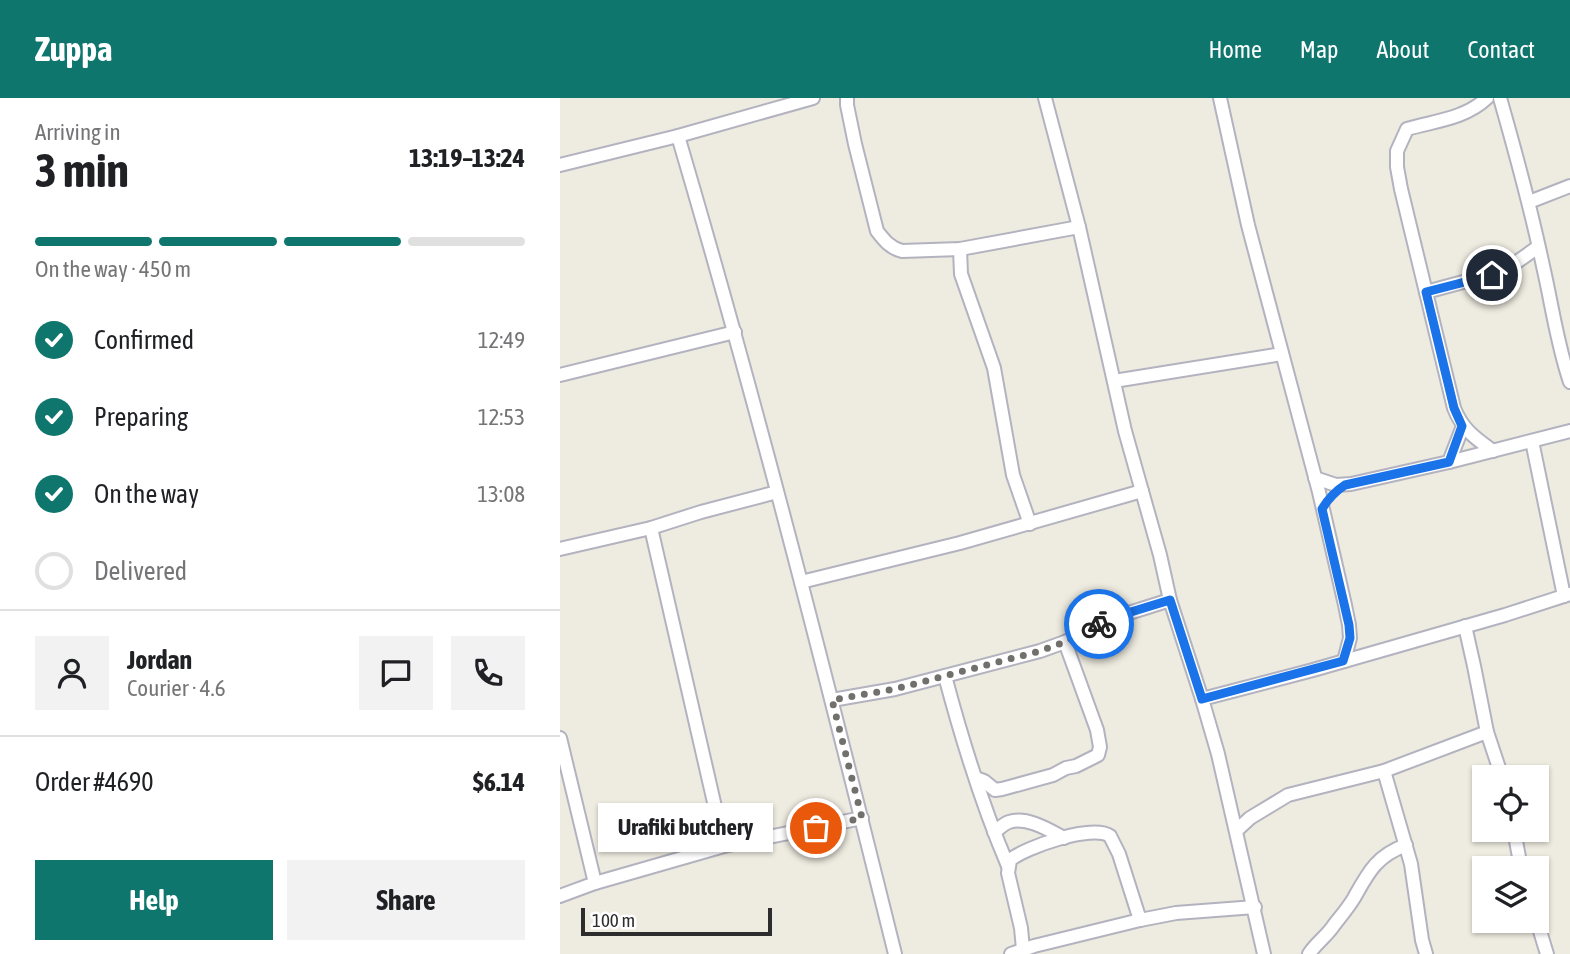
<!DOCTYPE html>
<meta charset="utf-8">
<style>
:root{--surface:#fff;--page:#f2f2f2;--text:#202124;--muted:#757577;--line:#e0e0e0;--accent:#0f766e}
body{margin:0;font-family:"Asap Condensed",sans-serif;background:var(--page);color:var(--text);height:100vh;display:flex;flex-direction:column;font-size:26px;white-space:nowrap}
*{box-sizing:border-box;margin:0}
p{font-size:23px;color:var(--muted)}
.icon{flex:none;width:38px;height:38px;fill:none;stroke:currentColor;stroke-width:2;stroke-linecap:round;stroke-linejoin:round}
.map{position:relative;flex:1;overflow:hidden}
.sheet{display:flex;flex-direction:column;background:var(--surface);width:560px}
.sheet>*{flex:none}
.fabs{position:absolute;left:912px;top:667px;display:grid;gap:14px}
.fabs a{display:grid;place-items:center;width:77px;height:77px;border-radius:0px;background:var(--surface);box-shadow:0 2px 5px #0004;font-size:35px}
.scale{position:absolute;left:21px;bottom:18px;width:191px;box-sizing:border-box;padding-left:7px;border:4px solid #2d2d2d;border-top:0;font-size:19px;line-height:24px;white-space:nowrap;color:#2d2d2d;-webkit-text-stroke:5px #fff;paint-order:stroke}
.pin{position:absolute;display:grid;place-items:center;width:60px;height:60px;color:#fff;margin:-30px;border:4px solid #fff;border-radius:50%;box-shadow:0 2px 7px #0007}
.courier{position:absolute;display:grid;place-items:center;width:70px;height:70px;margin:-35px;border:5px solid #1a73e8;border-radius:50%;background:#fff;color:#222;box-shadow:0 2px 9px #0007}
.bubble{position:absolute;height:49px;border-radius:0px;background:var(--surface);box-shadow:0 2px 5px #0004;font-size:23px;font-weight:700;line-height:49px;text-align:center}
.summary em{font-style:normal;font-weight:700}
.summary div{display:flex;flex-direction:column-reverse}
.summary{display:flex;align-items:center;justify-content:space-between;height:119px;padding:0 35px}
h1{font-size:46px;font-weight:700;line-height:52px}
.bar{display:grid;grid-template-columns:repeat(4,1fr);gap:10px 7px;align-content:center;height:84px;padding:0 35px}
.bar i{height:9px;border-radius:5px;background:var(--line)}
.bar .active{background:var(--accent)}
.bar p{grid-column:span 4}
.line{display:flex;align-items:center;gap:18px;padding:0 35px;border-top:2px solid var(--line)}
.line div{flex:1}
.round{display:grid;place-items:center;flex:none;width:74px;height:74px;border-radius:0px;background:var(--page)}
ol{padding:0 35px;list-style:none}
li{display:flex;align-items:center;gap:21px;height:77px}
li p{margin-inline-start:auto}
li .icon{padding:7px;border-radius:50%;background:var(--accent);color:#fff;stroke-width:4}
li:last-child{color:var(--muted)}
li i{width:38px;height:38px;border:4px solid var(--line);border-radius:50%}
.cta{display:flex;gap:14px;margin-top:auto;padding:14px 35px}
.cta a{flex:1;height:80px;border-radius:0px;background:var(--accent);color:#fff;font-size:28px;font-weight:700;line-height:80px;text-align:center}
.cta a+a{background:var(--page);color:var(--text)}
header{display:flex;align-items:center;gap:42px;box-sizing:border-box;height:98px;padding:0 35px;background:var(--accent);color:#fff}
header strong{font-size:33px}
nav{display:flex;gap:38px;margin-inline-start:auto;font-size:24px}
main{display:flex;flex:1;min-height:0}
.map>svg:first-child{display:block}
.lines{fill:none;stroke-linecap:round;stroke-linejoin:round}
.minor-casing{stroke:#b3b3c0;stroke-width:16}
.minor{stroke:#fff;stroke-width:12}
.done{stroke:#71706c;stroke-width:7;stroke-dasharray:0 12.6}
.route{stroke:#1a73e8;stroke-width:9}
</style>
<header>
<strong>Zuppa</strong>
<nav><a>Home</a><a>Map</a><a>About</a><a>Contact</a></nav>
</header>
<main>
<section class="sheet">
<div class="summary"><div><h1>3 min</h1><p>Arriving in</p></div><em>13:19–13:24</em></div>
<div class="bar"><i class="active"></i><i class="active"></i><i class="active"></i><i></i><p>On the way · 450 m</p></div>
<ol>
<li><svg class="icon" aria-label="check" viewBox="0 0 24 24"><path d="M5 12l5 5 9-10"/></svg>Confirmed<p>12:49</p></li>
<li><svg class="icon" aria-label="check" viewBox="0 0 24 24"><path d="M5 12l5 5 9-10"/></svg>Preparing<p>12:53</p></li>
<li><svg class="icon" aria-label="check" viewBox="0 0 24 24"><path d="M5 12l5 5 9-10"/></svg>On the way<p>13:08</p></li>
<li><i></i>Delivered</li>
</ol>
<div class="line" style="height:126px"><a class="round"><svg class="icon" aria-label="person" viewBox="0 0 24 24"><circle cx="12" cy="8" r="4"/><path d="M4 21q1-7 8-7t8 7"/></svg></a><div><b>Jordan</b><p>Courier · 4.6</p></div><a class="round"><svg class="icon" aria-label="chat" viewBox="0 0 24 24"><path d="M4 5h16v11H9l-5 4z"/></svg></a><a class="round"><svg class="icon" aria-label="phone" viewBox="0 0 24 24"><path d="M5 4h4l2 5-3 2q2 4 5 5l2-3 5 2v4C11 20 4 13 5 4z"/></svg></a></div>
<div class="line" style="height:91px"><div>Order #4690</div><b>$6.14</b></div>
<div class="cta"><a>Help</a><a>Share</a></div>
</section>
<div class="map">
<svg width="1010" height="856" viewBox="0 0 1010 856">
<rect width="100%" height="100%" fill="#eeebe0"/>
<g class="lines">
<!-- minor casing -->
<g class="minor-casing">
<g id="minor">
<path d="M287,0V7L295,46L317,133C324,142 330,150 342,153L400,151L519,129"/>
<polyline points="485,0 519,129 565,333 600,457 610,502 642,601 658,656 704,856"/>
<polyline points="660,0 688,127 759,394 785,507 789,527 790,540 784,563"/>
<path d="M927,0C905,21 874,23 847,31L837,53V69L841,91L894,310C902,331 915,340 933,353"/>
<path d="M940,0C956,56 971,111 983,168C992,207 997,246 1010,284"/>
<path d="M118,38C198,309 267,582 335,856"/>
<polyline points="0,67 118,38 253,0"/>
<polyline points="969,104 1010,88"/>
<polyline points="400,151 401,176 434,270 453,377 470,426"/>
<polyline points="866,194 944,173 978,149"/>
<polyline points="0,277 175,234"/>
<polyline points="554,283 722,256"/>
<polyline points="972,343 1004,498"/>
<polyline points="889,364 903,328"/>
<polyline points="755,380 776,387 791,386 889,364 1010,333"/>
<polyline points="91,430 164,748"/>
<polyline points="0,451 91,430 141,414 217,394"/>
<polyline points="241,484 400,445 582,393"/>
<polyline points="905,528 914,568 927,634 942,679"/>
<path d="M385,578C402,642 422,707 448,768"/>
<polyline points="642,601 753,572 945,517 1010,496"/>
<polyline points="272,602 335,591 480,553 505,544 553,520 610,502"/>
<polyline points="0,640 35,785"/>
<polyline points="824,673 851,766 862,842 866,856"/>
<polyline points="416,680 424,683 435,692 442,691 493,677 506,670 516,668 538,657 540,649 537,632 505,544"/>
<polyline points="677,732 690,720 728,697 824,673 927,634"/>
<polyline points="954,732 961,770"/>
<path d="M434,734C439,731 443,726 449,724C467,718 489,732 504,740"/>
<polyline points="0,798 35,785 164,748 302,720"/>
<polyline points="976,820 987,856"/>
<path d="M463,851L461,830L448,775L450,762C466,749 532,726 550,738L559,756L580,822"/>
<polyline points="451,856 474,848 580,822 616,815 695,809"/>
<path d="M749,856C756,845 767,838 774,827C781,818 788,810 794,800C808,775 816,758 846,747"/>
</g>
</g>
<!-- minor -->
<use href="#minor" class="minor"/>
</g>
<g class="lines">
<!-- done -->
<polyline class="done" points="256,730 302,720 272,602 335,591 480,553 505,544 539,526"/>
<!-- route -->
<path class="route" d="M539,526L561,517L610,502L642,601L783,563L790,540L789,527L762,411C768,401 774,394 785,387L889,364L902,328L894,310L866,194L932,177"/>
</g>
</svg>
<div class="fabs">
<a><svg class="icon" aria-label="locate" viewBox="0 0 24 24"><circle cx="12" cy="12" r="6"/><path d="M12 2v4M12 18v4M2 12h4M18 12h4"/></svg></a>
<a><svg class="icon" aria-label="layers" viewBox="0 0 24 24"><path d="M12 4l9 5-9 5-9-5zM3 14l9 5 9-5"/></svg></a>
</div>
<div class="scale">100 m</div>
<div class="pin" style="left:256px;top:730px;background:#ea580c"><svg class="icon" aria-label="bag" viewBox="0 0 24 24"><path d="M5 8h14l-1 12H6zM9 8a3 3 0 0 1 6 0"/></svg></div>
<div class="pin" style="left:932px;top:177px;background:#1f2937"><svg class="icon" aria-label="home" viewBox="0 0 24 24"><path d="M3 11l9-7 9 7M6 9v11h12V9"/></svg></div>
<div class="courier" style="left:539px;top:526px"><svg class="icon" aria-label="bike" viewBox="0 0 24 24"><circle cx="6" cy="16" r="4"/><circle cx="18" cy="16" r="4"/><path d="M6 16l4-8h5l3 8M10 8l3 8H6M13 5h3"/></svg></div>
<div class="bubble" style="left:38px;top:705px;width:175px">Urafiki butchery</div>
</div>
</main>
